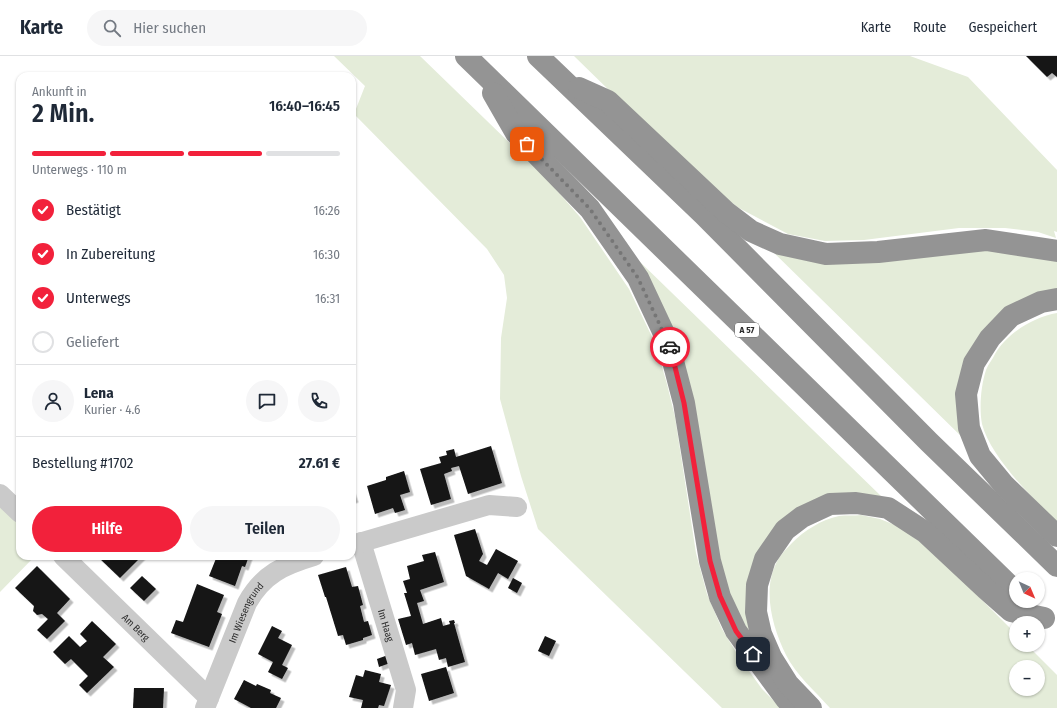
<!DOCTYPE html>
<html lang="de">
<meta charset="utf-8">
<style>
:root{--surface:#fff;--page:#f6f6f7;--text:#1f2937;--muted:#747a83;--line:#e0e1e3;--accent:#f2213b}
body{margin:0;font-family:"Fira Sans Condensed",sans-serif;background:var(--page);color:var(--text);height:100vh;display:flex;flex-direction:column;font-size:15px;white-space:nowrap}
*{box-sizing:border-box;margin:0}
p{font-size:13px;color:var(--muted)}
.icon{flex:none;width:22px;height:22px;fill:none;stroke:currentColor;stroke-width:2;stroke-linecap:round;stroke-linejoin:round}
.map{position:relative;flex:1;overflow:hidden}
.drawer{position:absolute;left:16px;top:16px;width:340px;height:488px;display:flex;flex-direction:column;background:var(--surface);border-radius:12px;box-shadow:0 1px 3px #0004}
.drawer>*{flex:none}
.needle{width:26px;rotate:136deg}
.controls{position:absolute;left:1009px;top:516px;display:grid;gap:8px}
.controls a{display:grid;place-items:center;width:36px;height:36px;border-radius:50%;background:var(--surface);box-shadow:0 1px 3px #0004;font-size:20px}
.pin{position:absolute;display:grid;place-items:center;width:34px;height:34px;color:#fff;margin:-17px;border-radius:8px;box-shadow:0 2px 6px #0006}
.courier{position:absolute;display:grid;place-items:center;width:40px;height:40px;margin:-20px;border:3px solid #f2213b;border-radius:50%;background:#fff;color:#222;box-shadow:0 1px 5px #0007}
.headline em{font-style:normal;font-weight:600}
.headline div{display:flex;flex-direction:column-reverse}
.headline{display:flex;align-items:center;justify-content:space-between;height:68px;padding:0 16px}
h1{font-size:26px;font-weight:600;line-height:30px}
.bar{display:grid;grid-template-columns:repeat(4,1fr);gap:6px 4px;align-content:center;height:48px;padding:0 16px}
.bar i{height:5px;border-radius:3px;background:var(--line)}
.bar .active{background:var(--accent)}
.bar p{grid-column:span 4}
.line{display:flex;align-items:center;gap:10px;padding:0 16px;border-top:1px solid var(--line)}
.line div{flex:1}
.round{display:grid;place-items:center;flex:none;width:42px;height:42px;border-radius:21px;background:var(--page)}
ol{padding:0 16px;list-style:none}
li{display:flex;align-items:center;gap:12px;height:44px}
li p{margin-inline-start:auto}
li .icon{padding:4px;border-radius:50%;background:var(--accent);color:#fff;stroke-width:4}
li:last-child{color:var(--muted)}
li i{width:22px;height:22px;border:2px solid var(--line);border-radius:50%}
.action{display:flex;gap:8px;margin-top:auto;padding:8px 16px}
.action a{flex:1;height:46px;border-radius:24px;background:var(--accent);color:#fff;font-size:16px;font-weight:600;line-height:46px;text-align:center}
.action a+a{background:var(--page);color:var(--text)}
header{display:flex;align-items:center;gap:24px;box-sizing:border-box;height:56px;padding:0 20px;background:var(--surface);border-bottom:1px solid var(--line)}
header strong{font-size:19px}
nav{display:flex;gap:22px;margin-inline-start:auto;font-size:14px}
.search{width:280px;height:36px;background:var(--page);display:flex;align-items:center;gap:10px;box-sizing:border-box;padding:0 14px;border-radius:22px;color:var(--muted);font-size:15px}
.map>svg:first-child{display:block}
.green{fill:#e4ecd9;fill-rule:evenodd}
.building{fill:#141414;filter:url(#shadow)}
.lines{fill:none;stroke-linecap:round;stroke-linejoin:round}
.street{stroke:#cacaca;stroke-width:20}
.highway{stroke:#949494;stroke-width:22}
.done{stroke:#767676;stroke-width:4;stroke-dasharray:0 7.2}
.route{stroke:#f2213b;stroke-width:5}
.labels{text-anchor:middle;stroke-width:4;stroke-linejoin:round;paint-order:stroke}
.shield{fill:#fff;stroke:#6c6c6c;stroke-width:1}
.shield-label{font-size:9px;font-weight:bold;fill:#2d2d2d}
.street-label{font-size:10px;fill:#2d2d2d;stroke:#fff}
</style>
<header>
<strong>Karte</strong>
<div class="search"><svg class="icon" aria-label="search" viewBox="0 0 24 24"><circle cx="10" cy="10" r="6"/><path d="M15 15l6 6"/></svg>Hier suchen</div>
<nav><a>Karte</a><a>Route</a><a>Gespeichert</a></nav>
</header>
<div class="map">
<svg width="1057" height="652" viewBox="0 0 1057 652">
<defs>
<filter id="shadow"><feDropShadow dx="3.5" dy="3.5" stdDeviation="0" flood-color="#0004"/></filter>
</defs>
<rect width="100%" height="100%" fill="#fff"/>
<!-- green -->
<g class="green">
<polygon points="334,0 420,0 547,123 580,161 629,233 655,287 667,328 675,361 696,497 707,538 722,573 739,601 762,633 781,652 722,652 538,473 521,420 500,343 501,282 507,242 504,219 487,193 354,58 365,30"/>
<polygon points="574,0 910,0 968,21 1057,114 1057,176 1054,175 1056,182 1038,176 1005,172 959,172 864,184 825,185 788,178 739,152 699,122"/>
<polygon points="766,189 998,191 1057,201 1057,235 984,277 966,385"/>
<polygon points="636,202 882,441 767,482 759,592 734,554"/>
<path d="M1057,257V466C1033,443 990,400 982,368C979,352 981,329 986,314C988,308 993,303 995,298C1007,277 1034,261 1057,257Z"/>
<polygon points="0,447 20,466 20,500 35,500 0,536"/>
<path d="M861,459L880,463L900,471L919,485L966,528L1016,578V589H1027L1057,619V652H830C815,635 796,619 786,599C771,569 760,526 782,498C785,494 789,490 792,487C805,474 821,464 839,460C846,459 854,460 861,459ZM1016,611H1038V633H1016Z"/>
</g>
<!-- building -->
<g class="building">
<polygon points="1026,0 1057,0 1057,21 1052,17 1047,21"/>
<polygon points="491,390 502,427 468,438 459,410 451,412 452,415 444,418 451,443 431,449 420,413 441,407 439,401 447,399 446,395 454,393 456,401"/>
<polygon points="404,415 410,436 400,439 405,454 395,457 393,452 375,458 367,430 386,424 386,421"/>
<polygon points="352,434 355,443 352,444"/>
<polygon points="475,473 483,498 479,505 487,509 496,493 518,505 508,523 498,517 489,533 466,520 454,479"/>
<polygon points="435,496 444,526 420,534 424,545 417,547 423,568 441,562 443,570 450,568 449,565 454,564 455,567 454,567 465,606 448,611 446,602 439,604 436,593 415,599 412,587 406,589 398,563 411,560 404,537 407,537 403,525 410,523 407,510 424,505 422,499"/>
<polygon points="97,500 142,500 120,522"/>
<polygon points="217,500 249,500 245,511 242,510 235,530 209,520"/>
<polygon points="37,510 70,543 57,557 65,565 47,583 37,574 48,563 42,558 37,559 33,555 34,550 15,532"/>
<polygon points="346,511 352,531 358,530 363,549 360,550 364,566 368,565 372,579 363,582 363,584 346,589 343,579 338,580 326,541 325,541 318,519"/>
<polygon points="142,520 156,533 144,545 130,532"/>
<polygon points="513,522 522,527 517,537 508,532"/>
<polygon points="197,528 224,539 217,556 222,558 209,591 171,577 176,564 183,566"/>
<polygon points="92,565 116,588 103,601 114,611 87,637 79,629 88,620 71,603 65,608 53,596 69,580 80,591 87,585 80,578"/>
<polygon points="272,570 282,575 278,582 292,589 282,609 288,612 282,623 268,616 273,606 258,598"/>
<polygon points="545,580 556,585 549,600 538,595"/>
<polygon points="388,599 390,607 379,611 377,603"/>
<polygon points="446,611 454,637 429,645 421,618"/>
<polygon points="365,614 381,618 379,626 391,629 384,650 379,649 378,652 361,652 363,644 349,641 356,619 363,621"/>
<polygon points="244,624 256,630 257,628 271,634 270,637 281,642 276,652 251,652 234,643"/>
<polygon points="134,632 164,632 163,652 133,652"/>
</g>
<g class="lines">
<!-- street -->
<g class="street">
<polyline points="0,438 20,457"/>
<path id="s1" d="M361,486L406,634L403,652"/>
<polyline points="352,489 489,449 517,451"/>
<path id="s2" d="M63,500L209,642"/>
<path id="s3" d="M205,652L247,547C263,518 284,509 314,500"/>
</g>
<!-- highway -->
<g class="highway">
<polyline points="466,0 1016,536"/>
<polyline points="538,0 703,158 929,386 1057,510"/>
<polyline points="579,32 608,45 726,156 751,175 780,188 826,198 878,196 986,184 1057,195"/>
<polyline points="493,37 516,77 590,153 638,222 668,286 684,347 710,505 720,541 736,575 786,643 794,652"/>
<polyline points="1057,243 1041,246 1011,260 990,282 974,307 966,338 969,372 980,400 1004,429 1057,480"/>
<polyline points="811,652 788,628 771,601 761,578 756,556 757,529 765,503 785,474 802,461 830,448 856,447 888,452 925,476 986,533 1011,555 1044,562"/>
</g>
</g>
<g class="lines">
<!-- done -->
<polyline class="done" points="527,88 590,153 638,222 670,291"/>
<!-- route -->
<polyline class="route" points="670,291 684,347 710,505 720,540 736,575 753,598"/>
</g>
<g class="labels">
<!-- shield labels -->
<rect class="shield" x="735" y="267" width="24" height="14" rx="3"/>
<g class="shield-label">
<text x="747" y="277">A 57</text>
</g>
<!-- street labels -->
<g class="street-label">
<text dy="4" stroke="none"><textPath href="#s3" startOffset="104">Im Wiesengrund</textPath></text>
<text dy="4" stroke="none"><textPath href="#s1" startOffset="87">Im Haag</textPath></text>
<text dy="4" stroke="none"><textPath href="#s2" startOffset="102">Am Berg</textPath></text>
</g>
</g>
</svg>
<div class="controls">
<a><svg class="needle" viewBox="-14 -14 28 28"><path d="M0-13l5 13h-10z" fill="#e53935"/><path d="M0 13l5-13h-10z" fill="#747a83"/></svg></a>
<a>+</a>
<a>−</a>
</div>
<div class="pin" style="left:527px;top:88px;background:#ea580c"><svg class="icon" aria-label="bag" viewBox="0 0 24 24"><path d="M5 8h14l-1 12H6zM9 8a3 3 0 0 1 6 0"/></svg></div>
<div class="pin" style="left:753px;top:598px;background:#1f2937"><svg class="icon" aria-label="home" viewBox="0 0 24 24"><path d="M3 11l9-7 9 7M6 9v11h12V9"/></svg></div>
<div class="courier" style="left:670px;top:291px"><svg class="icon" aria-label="car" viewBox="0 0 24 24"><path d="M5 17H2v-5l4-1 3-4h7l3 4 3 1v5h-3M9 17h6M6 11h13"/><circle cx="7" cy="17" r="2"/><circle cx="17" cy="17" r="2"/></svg></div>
<section class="drawer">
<div class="headline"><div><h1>2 Min.</h1><p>Ankunft in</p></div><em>16:40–16:45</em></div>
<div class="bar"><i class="active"></i><i class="active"></i><i class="active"></i><i></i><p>Unterwegs · 110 m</p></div>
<ol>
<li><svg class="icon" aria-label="check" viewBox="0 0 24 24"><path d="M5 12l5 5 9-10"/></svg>Bestätigt<p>16:26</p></li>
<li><svg class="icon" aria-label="check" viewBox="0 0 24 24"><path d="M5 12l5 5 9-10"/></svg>In Zubereitung<p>16:30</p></li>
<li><svg class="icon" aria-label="check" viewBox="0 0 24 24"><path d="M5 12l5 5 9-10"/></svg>Unterwegs<p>16:31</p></li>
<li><i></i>Geliefert</li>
</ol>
<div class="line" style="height:72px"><a class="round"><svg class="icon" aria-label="person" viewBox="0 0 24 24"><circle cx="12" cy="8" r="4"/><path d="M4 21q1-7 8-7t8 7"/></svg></a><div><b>Lena</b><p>Kurier · 4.6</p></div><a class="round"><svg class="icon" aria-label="chat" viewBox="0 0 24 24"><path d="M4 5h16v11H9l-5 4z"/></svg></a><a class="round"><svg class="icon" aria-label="phone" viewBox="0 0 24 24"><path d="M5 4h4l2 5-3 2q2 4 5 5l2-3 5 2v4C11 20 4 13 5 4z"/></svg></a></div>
<div class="line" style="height:52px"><div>Bestellung #1702</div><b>27.61 €</b></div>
<div class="action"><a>Hilfe</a><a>Teilen</a></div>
</section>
</div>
